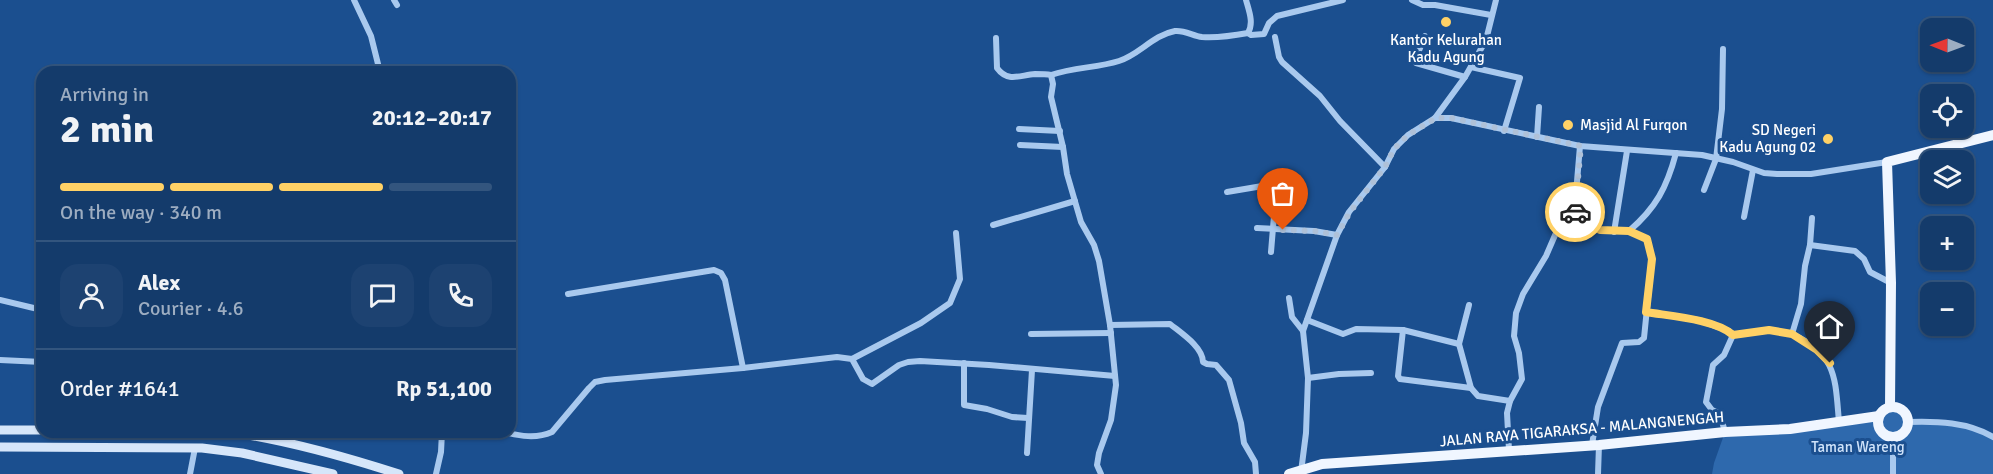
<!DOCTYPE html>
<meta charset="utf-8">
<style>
:root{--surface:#143b6b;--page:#1d4271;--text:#f1f3f6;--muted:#9dadc1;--line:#33557e;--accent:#ffd166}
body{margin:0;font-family:Signika,sans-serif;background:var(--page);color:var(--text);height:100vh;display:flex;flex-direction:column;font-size:22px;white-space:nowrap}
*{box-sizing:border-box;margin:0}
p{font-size:20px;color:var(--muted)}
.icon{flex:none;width:33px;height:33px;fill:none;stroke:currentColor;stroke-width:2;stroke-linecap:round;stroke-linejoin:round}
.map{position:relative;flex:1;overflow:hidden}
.panel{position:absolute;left:36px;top:66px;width:480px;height:372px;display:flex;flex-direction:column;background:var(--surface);border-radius:18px;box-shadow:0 2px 4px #0004,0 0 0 2px var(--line)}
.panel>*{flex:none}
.needle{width:39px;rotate:271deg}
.buttons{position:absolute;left:1920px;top:18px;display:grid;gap:12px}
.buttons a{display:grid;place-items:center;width:54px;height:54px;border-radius:12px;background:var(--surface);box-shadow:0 2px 4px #0004,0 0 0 2px var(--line);font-size:30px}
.pin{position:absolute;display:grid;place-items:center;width:51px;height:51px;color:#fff;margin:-62px -26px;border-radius:50% 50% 50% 0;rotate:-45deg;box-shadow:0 0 6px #0007}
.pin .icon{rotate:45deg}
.courier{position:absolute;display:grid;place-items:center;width:60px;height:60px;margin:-30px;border:4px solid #ffd166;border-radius:50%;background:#fff;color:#222;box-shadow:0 2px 8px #0007}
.head em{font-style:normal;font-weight:700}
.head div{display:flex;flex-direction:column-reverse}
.head{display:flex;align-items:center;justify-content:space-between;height:102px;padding:0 24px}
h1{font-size:39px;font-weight:700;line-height:45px}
.bar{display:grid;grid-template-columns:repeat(4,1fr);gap:9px 6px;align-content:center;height:72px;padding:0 24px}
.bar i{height:8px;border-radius:4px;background:var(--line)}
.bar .current{background:var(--accent)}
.bar p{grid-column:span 4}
.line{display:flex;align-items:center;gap:15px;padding:0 24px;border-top:2px solid var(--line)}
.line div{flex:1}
.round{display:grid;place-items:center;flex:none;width:63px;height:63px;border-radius:18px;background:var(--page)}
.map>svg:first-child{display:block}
.green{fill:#2e69ad}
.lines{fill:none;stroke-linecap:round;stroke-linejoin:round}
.minor{stroke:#a9c9ee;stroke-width:6}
.secondary{stroke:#d6e6fa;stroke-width:9}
.primary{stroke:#f0f6ff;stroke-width:10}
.done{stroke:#afc1d8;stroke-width:6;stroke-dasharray:0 10.8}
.route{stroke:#ffd166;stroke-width:8}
.poi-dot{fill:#ffd166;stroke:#1b4f8f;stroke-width:2}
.labels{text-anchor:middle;stroke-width:6;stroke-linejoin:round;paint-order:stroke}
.poi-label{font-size:15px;fill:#fff;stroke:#1b4f8f}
.street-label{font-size:15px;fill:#fff;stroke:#1b4f8f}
.park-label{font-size:15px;fill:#cfe3fa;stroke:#1b4f8f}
</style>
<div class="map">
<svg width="1993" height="474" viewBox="0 0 1993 474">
<rect width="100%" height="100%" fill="#1b4f8f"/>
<!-- green -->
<path class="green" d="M1890,407C1900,408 1906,411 1908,422C1937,421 1968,422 1993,437V474H1712L1714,463L1725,432L1879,416Z"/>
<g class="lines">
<!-- minor -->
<g class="minor">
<polyline points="354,0 371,36 380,72"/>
<polyline points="394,0 397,5"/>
<polyline points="1412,0 1423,5 1435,5 1491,15"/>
<polyline points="1248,33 1251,35 1264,34 1269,23 1277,16 1343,0"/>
<polyline points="1425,36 1415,60 1416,63 1465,77"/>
<polyline points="1275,37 1279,57 1282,62 1320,96 1340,121 1385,167"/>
<path d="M996,38L997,68C1008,83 1020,75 1035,74C1040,74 1046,74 1051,75L1053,84L1051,97L1063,147L1067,174L1081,222L1094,245L1099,261L1110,325L1116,385L1111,420L1099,453L1097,465L1101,474"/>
<polyline points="1471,67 1520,78 1504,131"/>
<path d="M1051,75C1074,67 1097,68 1119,61C1139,55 1153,35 1175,31C1185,30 1193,36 1202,37C1218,38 1232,36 1248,33C1254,23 1249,11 1246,0"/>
<polyline points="1435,118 1451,118 1580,146 1702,155 1733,162 1764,173 1777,174 1811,174 1887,162"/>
<polyline points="1019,129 1060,131"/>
<polyline points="1537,137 1539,107"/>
<polyline points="1020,145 1063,147"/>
<polyline points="1704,190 1716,159 1722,109 1723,49"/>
<polyline points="1227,192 1274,184"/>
<polyline points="1574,217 1600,230 1629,231 1647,239 1652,259 1644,338 1639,342 1622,343 1598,407 1592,445"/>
<polyline points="1744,217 1753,170"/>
<path d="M1812,218L1810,245L1805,266L1801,304L1792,334C1837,355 1835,377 1839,422"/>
<polyline points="993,225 1075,201"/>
<polyline points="1257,228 1314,231 1337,235"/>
<path d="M1629,231C1656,208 1667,187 1676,153"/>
<polyline points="1614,232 1627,151"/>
<polyline points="1810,245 1855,251 1864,259 1870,272 1891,283"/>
<polyline points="1271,252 1275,204 1274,174"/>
<polyline points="568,294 714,270 721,273 725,280 743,368"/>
<polyline points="1289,298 1292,317 1303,331"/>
<polyline points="0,300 42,310"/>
<polyline points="1469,305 1459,344 1471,388"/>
<polyline points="1646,312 1698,320 1729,331 1733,335 1724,355 1713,365 1706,402 1712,410 1720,414 1725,432"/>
<polyline points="1307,320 1343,334 1356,329 1403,330 1459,344"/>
<path d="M1110,325L1170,324C1181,333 1203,347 1203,362L1207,364L1216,365L1229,380L1241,423L1244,443L1255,462L1256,474"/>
<polyline points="1403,330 1398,376 1400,379 1471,388 1478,396 1510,401"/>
<polyline points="1031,334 1111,333"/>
<polyline points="1733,335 1769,330 1792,334"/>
<polyline points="852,359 921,323 950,303 960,279 956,233"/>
<polyline points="0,360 42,362"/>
<polyline points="964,363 964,405 987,409 1012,417 1028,418"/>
<polyline points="1308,378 1339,374 1371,373"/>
<path d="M1908,422C1937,421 1968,422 1993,437"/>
<path d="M504,432C520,436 536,439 552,432L589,388L595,382L605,380L743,368L837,357L852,359L863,379L872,384L899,365L908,362L920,361L989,365L1115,376"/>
<polyline points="1893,437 1893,474"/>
<polyline points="1509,450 1507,413 1510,401 1522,379 1519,353 1514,336 1516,313 1523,294 1546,256 1559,226 1566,219 1574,217 1580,146"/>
<polyline points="1027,453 1032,370"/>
<polyline points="1301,472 1306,433 1308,378 1303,331 1337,235 1349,212 1385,167 1394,149 1408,135 1435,118 1465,77 1486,40 1496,0"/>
<polyline points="190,474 195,448"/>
<polyline points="436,474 441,452 442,432"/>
<polyline points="1598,474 1599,445"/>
</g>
<!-- secondary -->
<g class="secondary">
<polyline points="0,430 42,430"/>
<path d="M229,432C287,440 343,456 399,474"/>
<polyline points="0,447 202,448 242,453 333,474"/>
</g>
<!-- primary -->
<g class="primary">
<polyline points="1890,407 1891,283 1887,162 1993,135"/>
<circle cx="1893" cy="422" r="15"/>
<polyline points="1289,474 1322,464 1599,445 1725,432 1790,429 1879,416"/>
</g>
</g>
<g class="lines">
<!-- done -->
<polyline class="done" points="1283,230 1314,231 1337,235 1350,212 1385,167 1394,149 1408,135 1436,118 1451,118 1581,146 1575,212"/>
<!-- route -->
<path class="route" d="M1575,212L1574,217L1600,230L1629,231L1647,239L1652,259L1646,312C1669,316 1715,319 1733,335L1769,330L1792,334L1817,350L1830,363"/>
</g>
<!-- markers -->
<g class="poi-dot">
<circle cx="1446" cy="22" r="6"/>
<circle cx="1568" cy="125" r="6"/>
<circle cx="1828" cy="139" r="6"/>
</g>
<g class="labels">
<!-- poi labels -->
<g class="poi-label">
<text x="1446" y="45">Kantor Kelurahan<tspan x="1446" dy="17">Kadu Agung</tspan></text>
<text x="1580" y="130" text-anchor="start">Masjid Al Furqon</text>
<text x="1816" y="135" text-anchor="end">SD Negeri<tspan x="1816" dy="17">Kadu Agung 02</tspan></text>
</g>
<!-- street labels -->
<g class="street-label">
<text transform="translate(1582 429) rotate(-5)" y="5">JALAN RAYA TIGARAKSA - MALANGNENGAH</text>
</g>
<!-- park labels -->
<g class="park-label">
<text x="1858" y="452">Taman Wareng</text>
</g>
</g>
</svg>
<div class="buttons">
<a><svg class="needle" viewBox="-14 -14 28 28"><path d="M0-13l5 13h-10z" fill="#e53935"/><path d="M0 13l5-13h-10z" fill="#9dadc1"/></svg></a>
<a><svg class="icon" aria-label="locate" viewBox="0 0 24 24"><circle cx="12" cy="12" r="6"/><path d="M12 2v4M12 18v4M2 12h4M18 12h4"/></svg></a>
<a><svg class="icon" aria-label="layers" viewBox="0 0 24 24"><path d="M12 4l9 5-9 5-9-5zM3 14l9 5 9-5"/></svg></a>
<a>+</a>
<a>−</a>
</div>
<div class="pin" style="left:1283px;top:230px;background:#ea580c"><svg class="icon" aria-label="bag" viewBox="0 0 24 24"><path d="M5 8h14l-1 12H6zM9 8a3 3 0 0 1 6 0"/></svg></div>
<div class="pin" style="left:1830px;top:363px;background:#1f2937"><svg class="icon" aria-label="home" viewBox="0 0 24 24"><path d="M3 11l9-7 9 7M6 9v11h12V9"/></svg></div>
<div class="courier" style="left:1575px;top:212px"><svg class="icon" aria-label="car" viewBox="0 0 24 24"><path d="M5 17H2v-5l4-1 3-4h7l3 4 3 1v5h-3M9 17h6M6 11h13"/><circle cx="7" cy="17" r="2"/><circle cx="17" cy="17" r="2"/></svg></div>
<section class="panel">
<div class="head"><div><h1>2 min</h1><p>Arriving in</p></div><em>20:12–20:17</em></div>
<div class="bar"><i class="current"></i><i class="current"></i><i class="current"></i><i></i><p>On the way · 340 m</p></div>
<div class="line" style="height:108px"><a class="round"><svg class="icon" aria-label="person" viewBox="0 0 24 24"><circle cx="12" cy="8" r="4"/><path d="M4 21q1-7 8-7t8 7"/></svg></a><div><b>Alex</b><p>Courier · 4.6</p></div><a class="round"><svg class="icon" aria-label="chat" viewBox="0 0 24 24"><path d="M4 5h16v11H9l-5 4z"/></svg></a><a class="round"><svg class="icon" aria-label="phone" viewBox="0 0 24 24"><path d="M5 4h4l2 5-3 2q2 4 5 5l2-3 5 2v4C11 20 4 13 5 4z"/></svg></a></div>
<div class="line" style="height:78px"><div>Order #1641</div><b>Rp 51,100</b></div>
</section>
</div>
